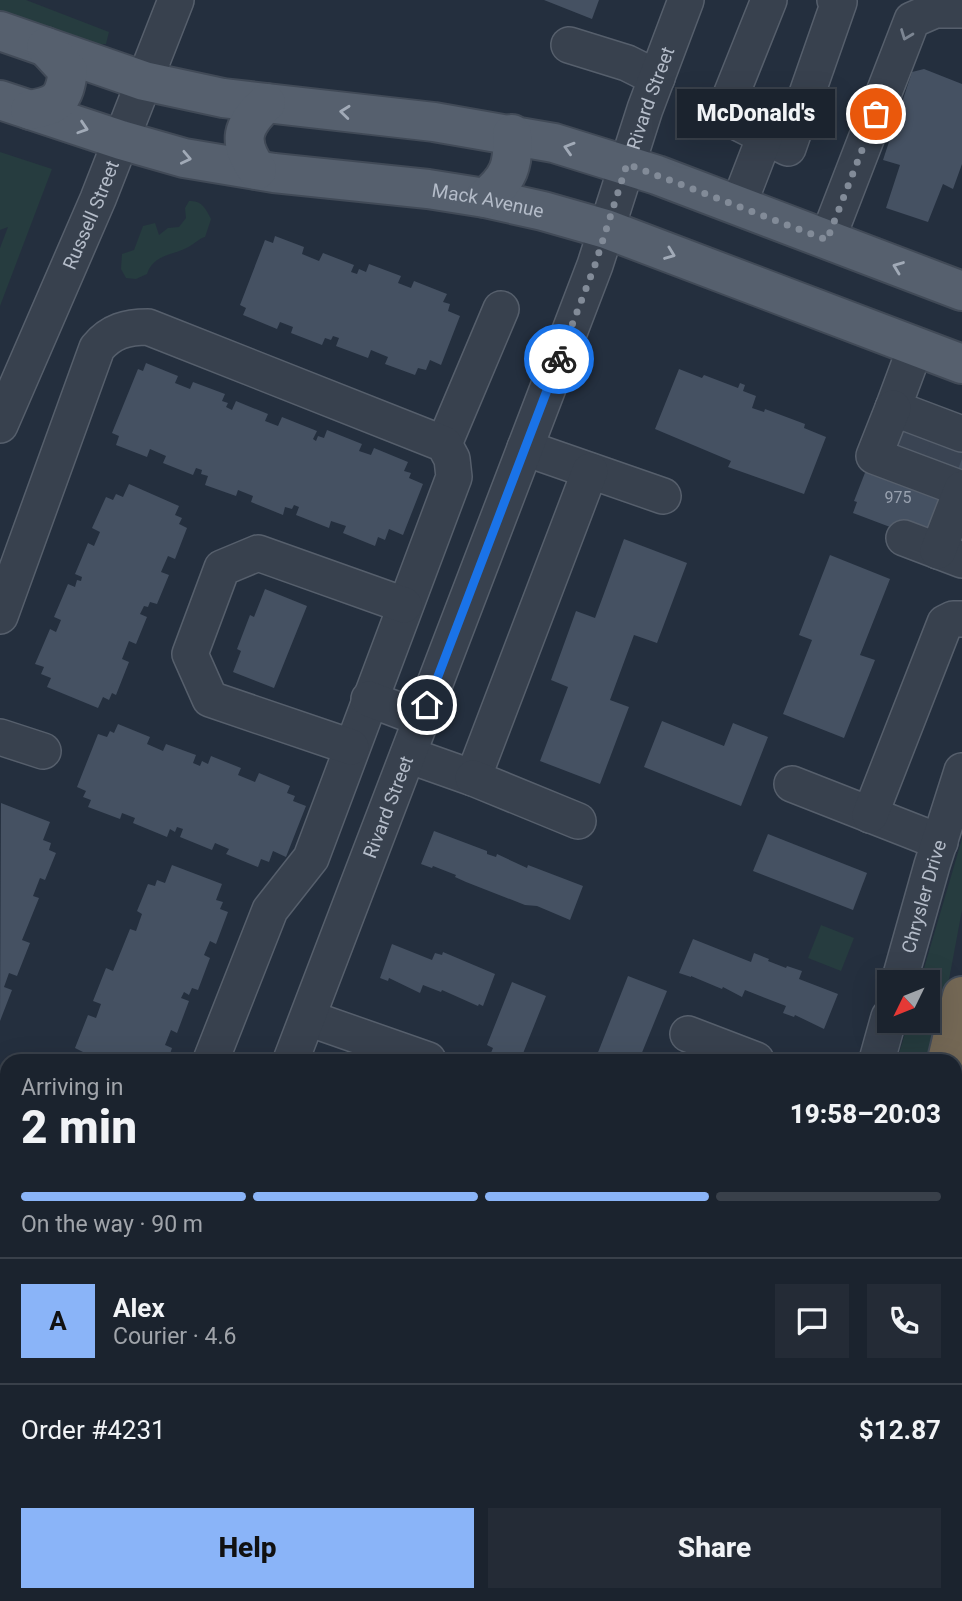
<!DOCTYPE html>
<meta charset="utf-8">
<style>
:root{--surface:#1b232e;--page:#242b36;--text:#f1f3f6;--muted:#a0a4aa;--line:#39404a;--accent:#8ab4f8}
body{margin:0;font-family:Roboto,sans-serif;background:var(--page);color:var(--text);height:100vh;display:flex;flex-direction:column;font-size:26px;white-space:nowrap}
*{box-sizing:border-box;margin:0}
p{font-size:23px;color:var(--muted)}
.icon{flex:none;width:38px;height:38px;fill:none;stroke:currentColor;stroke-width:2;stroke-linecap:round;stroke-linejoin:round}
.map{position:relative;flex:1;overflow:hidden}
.panel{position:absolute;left:0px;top:1054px;width:962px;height:548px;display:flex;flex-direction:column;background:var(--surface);border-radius:21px 21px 0 0;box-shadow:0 7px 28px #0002,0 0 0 2px var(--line)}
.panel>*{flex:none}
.needle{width:46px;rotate:227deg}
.fabs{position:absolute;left:877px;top:970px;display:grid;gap:14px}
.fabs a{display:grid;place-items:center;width:63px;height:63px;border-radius:0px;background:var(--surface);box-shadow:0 7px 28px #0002,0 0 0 2px var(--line);font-size:35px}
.pin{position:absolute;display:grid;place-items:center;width:60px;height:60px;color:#fff;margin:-30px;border:4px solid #fff;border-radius:50%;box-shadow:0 2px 7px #0007}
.courier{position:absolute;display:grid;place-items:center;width:70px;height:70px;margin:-35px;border:5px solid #1a73e8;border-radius:50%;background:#fff;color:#222;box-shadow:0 2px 9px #0007}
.bubble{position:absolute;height:49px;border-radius:0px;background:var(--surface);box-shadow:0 7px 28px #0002,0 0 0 2px var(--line);font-size:23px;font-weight:800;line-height:49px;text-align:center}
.head em{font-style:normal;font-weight:800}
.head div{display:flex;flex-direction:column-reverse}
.head{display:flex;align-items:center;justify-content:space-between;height:119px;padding:0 21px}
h1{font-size:46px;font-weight:800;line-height:52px}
.bar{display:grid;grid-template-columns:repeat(4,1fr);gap:10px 7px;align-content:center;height:84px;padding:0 21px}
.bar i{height:9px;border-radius:5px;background:var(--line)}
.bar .current{background:var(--accent)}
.bar p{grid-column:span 4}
.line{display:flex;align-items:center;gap:18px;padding:0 21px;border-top:2px solid var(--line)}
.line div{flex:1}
.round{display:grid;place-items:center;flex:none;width:74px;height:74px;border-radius:0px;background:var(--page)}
.cta{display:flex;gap:14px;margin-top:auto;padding:14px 21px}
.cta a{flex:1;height:80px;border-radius:0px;background:var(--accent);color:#111;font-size:28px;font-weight:800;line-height:80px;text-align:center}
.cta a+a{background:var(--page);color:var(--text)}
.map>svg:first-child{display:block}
.green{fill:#263c3f}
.building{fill:#455162}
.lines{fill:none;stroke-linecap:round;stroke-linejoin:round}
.minor-tunnel{stroke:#3a4453;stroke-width:35;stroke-dasharray:35 18;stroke-linecap:butt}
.minor-casing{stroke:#565f6c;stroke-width:38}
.major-casing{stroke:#414a57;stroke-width:42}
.highway-casing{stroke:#434c59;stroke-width:42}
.minor{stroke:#38414e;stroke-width:35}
.major{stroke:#56606e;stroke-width:38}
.highway{stroke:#746855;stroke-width:38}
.oneway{stroke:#7c8592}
.oneway2{stroke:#a1aab7}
.done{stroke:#828b98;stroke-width:7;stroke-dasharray:0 12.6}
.route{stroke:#1a73e8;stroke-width:9}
.labels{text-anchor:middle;stroke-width:5;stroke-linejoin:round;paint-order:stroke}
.number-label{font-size:16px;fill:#98a1af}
.street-label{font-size:19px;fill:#b4bcc9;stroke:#1d2633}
</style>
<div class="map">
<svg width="962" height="1601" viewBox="0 0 962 1601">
<rect width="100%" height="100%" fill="#242f3e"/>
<!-- green -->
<g class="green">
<polygon points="0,0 26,0 109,32 106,44 97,44 0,13"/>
<polygon points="0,152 52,169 0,306 0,248 8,227 0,230"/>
<path d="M189,201C202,200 206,209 211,219L205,237C198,239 196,243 190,246C174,256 154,253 147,274L136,279L126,278L121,269L122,254L134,250L143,226L155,223L159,235L168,228L179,227L186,218L185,208Z"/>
<polygon points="962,839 962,910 934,1060 897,1060 909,1020 928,1020 928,982 920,982"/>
<polygon points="821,925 854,938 841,971 808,958"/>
<polygon points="0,1581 7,1583 7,1594 37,1594 55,1601 0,1601"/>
</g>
<!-- building -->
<g class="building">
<polygon points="544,0 599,0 592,19"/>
<polygon points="924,69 962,84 962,164 953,189 943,184 928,222 886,208 900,165 883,160 912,72"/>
<polygon points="275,236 304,247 302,254 319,261 323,253 354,265 351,272 357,274 359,269 366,272 369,264 401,276 398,283 411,288 414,281 447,294 443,302 450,304 448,311 460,316 441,365 430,360 426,370 418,368 415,375 385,364 388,357 371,350 368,358 336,346 339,338 333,336 331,340 325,338 322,345 291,333 293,327 280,322 277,329 243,315 246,308 240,305 265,240 273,243"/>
<polygon points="146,363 178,376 175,383 190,389 193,382 225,394 222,401 228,403 226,407 232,410 236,401 268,414 265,421 278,426 282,417 317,431 313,439 316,441 318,436 324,438 327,430 362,444 359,451 371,455 374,448 408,462 404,471 411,473 409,478 423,484 403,535 389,529 385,540 378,537 375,546 343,533 346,526 331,521 329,528 296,515 299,507 294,505 292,509 285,507 283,515 251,502 253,496 238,490 236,496 205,485 208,476 201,474 202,470 196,468 193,475 163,463 166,456 150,449 147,457 116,445 119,436 112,433 138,369 143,371"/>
<polygon points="679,369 702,378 704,375 738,388 740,383 745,385 743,391 756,396 752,408 764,412 765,409 805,424 804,428 826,437 804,494 728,467 731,461 655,429"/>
<polygon points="896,417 962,442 962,473 886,444"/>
<polygon points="868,465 943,493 929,530 902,520 898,530 853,513 857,502 854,501"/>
<polygon points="129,484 179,506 175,515 182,518 179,524 187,528 175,559 168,556 161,572 169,575 157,604 150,602 148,607 144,606 140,614 147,617 136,644 129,641 122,659 129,662 116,695 112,693 109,700 103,697 98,708 47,687 51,678 41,674 44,667 35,664 50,629 56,632 61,620 54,617 68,584 75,587 77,580 81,581 82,577 75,574 88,543 94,546 100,532 92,528 106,497 113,500 116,494 123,497"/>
<polygon points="624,539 687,563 657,643 634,635 610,700 629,707 600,784 540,761 568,687 551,680 576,611 595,618"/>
<polygon points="830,555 890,579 860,655 875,660 844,738 783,714 812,640 799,635"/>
<polygon points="265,589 307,606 274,688 233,672 241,651 237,649 250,615 254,617"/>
<polygon points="662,721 724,746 733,723 768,737 741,806 644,767"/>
<polygon points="118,724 150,737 147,744 163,751 166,744 196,755 193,763 200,766 202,761 208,764 211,756 241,768 238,775 255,782 259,773 290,786 287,793 295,796 293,801 306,806 286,857 273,851 269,862 261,859 258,867 226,854 229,849 215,843 212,850 180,837 183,829 177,827 175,832 170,829 167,837 133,823 135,818 122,813 120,819 88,807 91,800 83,797 86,791 77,787 98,734 107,737 110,731 114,733"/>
<polygon points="1,803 50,822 43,840 51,843 49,850 56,853 45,880 40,878 33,896 39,898 22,940 30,943 17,976 9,973 4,987 12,990 0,1021"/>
<polygon points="434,831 487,851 487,854 496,857 497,854 527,868 528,865 583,886 570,920 537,906 525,905 466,882 455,877 456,875 433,866 432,868 421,864"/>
<polygon points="768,834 867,873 853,910 753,871"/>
<polygon points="172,865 222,884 216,900 223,902 220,909 228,912 216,944 210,941 204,955 210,958 198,990 192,988 189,995 184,992 181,998 189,1001 177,1033 171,1030 165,1045 172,1048 168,1060 80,1060 83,1052 75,1048 88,1015 96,1018 101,1004 93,1001 106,968 113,971 130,929 136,931 142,914 137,911 148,884 155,886 157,880 165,883"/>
<polygon points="693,939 751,962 754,953 769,959 768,961 786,968 787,966 802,971 799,979 838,994 824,1029 795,1015 794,1017 783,1013 786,1006 745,990 742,997 723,987 722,989 691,976 691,977 679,973"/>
<polygon points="392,944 432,960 435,953 442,955 443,952 495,974 483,1006 479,1004 478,1006 442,990 441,992 423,985 420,993 389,978 388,981 380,978"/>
<polygon points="628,976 667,991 639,1060 595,1060"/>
<polygon points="512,982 546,996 522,1056 529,1058 528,1060 488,1060 493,1048 487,1045"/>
<polygon points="0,1312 7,1314 7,1395 0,1393"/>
<polygon points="7,1500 7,1529 0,1527 0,1518"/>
<polygon points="229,1594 226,1601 187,1601 169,1595"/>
<polygon points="353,1594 474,1594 491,1601 351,1601"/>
</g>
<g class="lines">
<!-- minor-tunnel -->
<g class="minor-tunnel">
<polyline points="913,454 923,427"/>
<polyline points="941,465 951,438"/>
</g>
<!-- minor casing -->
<g class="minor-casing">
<g id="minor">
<polyline points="769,0 723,115 788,148 839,2 835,0"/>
<polyline points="569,45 627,63 657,78"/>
<polyline points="738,206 765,136"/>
<polyline points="827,240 912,20 935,10 962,10"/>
<polyline points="916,346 893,408 962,434"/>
<polyline points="893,408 874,456 962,489"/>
<path id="s1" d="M0,425L98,199L176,0"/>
<polyline points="444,444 501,309"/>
<polyline points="525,448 663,496"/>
<polyline points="904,538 962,560"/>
<polyline points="938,551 962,489"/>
<path d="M0,616L97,348C111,331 127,327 148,327L444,444L452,459L454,477L311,858L270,910L211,1060"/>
<polyline points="369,699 422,719"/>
<polyline points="0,737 43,751"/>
<polyline points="351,747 210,699 190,654 222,568 258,553 404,605"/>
<polyline points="408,755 473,778 590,471"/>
<polyline points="473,778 578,821"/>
<polyline points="792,784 940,842"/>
<polyline points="870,815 945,623 953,619 962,619"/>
<path id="s2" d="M899,982L932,865L962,771"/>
<polyline points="308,1018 428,1060"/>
<polyline points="688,1034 756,1060"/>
<path id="s3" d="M291,1060L595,265L645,109L686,0"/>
<polyline points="877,1060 889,1017"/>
<polyline points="0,1163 7,1166"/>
<polyline points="0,1245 7,1247"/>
<polyline points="0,1467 7,1469"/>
<polyline points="0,1544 7,1546"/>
<polyline points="129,1594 145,1601"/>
<polyline points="290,1594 292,1601"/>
<polyline points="95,1601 98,1594"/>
<polyline points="688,1601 691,1594"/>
</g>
</g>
<!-- major casing -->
<g class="major-casing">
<g id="major">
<polyline points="0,31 144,81 223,98 434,122 554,143 657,175 962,291"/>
<path id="s4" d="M0,100L121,140L184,158L274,173L428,189L485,198L543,211L606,229L962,364"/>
<path d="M30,110C58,105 64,100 68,71L46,47"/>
<path d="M257,170C237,141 242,126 266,103"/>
<path d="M485,198C509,179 514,165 512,134"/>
</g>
</g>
<!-- highway casing -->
<g class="highway-casing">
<g id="highway">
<polyline points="947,1060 962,996"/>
<polyline points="956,1243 962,1226"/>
<polyline points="956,1485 962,1468"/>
<polyline points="820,1601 823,1594"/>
<polyline points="911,1601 914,1594"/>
<polyline points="961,1601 962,1599"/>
</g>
</g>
<!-- minor -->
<use href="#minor" class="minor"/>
<!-- major -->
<use href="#major" class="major"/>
<!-- highway -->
<use href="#highway" class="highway"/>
</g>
<!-- one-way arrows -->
<defs><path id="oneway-chevron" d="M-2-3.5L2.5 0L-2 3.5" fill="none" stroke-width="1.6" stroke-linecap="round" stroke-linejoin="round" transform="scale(1.75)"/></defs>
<use class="oneway" href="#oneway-chevron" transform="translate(906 35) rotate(111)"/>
<g class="oneway2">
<use href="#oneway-chevron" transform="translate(345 112) rotate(-174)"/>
<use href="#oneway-chevron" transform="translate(83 128) rotate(18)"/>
<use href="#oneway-chevron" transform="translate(569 148) rotate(-163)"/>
<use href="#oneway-chevron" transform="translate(186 158) rotate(12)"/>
<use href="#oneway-chevron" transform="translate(670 254) rotate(21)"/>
<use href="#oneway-chevron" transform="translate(898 267) rotate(-159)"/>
</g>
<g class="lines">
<!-- done -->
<polyline class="done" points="559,359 595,265 627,164 827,240 876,114"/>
<!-- route -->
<polyline class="route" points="427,705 559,359"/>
</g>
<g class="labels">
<!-- number labels -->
<g class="number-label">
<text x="898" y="503">975</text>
</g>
<!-- street labels -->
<g class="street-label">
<text dy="7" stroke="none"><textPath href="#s3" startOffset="1027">Rivard Street</textPath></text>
<text dy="7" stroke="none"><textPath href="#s4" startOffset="500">Mack Avenue</textPath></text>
<text dy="7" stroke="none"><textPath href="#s1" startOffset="229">Russell Street</textPath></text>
<text dy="7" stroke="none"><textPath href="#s3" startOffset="271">Rivard Street</textPath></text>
<text dy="7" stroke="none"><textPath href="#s2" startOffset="89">Chrysler Drive</textPath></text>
</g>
</g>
</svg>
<div class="fabs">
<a><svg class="needle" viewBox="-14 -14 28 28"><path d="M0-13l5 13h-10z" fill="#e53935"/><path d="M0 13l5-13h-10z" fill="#a0a4aa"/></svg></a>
</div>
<div class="pin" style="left:876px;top:114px;background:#ea580c"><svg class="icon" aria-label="bag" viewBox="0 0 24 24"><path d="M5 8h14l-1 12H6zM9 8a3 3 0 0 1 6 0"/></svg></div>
<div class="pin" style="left:427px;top:705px;background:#1f2937"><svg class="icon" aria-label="home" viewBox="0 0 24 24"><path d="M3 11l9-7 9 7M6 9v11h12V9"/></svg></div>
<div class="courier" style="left:559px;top:359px"><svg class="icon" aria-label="bike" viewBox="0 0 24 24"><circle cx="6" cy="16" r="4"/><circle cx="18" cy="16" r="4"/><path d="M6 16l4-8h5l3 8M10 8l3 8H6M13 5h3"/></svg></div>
<div class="bubble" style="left:677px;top:89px;width:158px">McDonald's</div>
<section class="panel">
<div class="head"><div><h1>2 min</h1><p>Arriving in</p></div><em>19:58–20:03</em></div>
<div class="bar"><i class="current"></i><i class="current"></i><i class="current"></i><i></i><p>On the way · 90 m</p></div>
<div class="line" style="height:126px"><b class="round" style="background:var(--accent);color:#111">A</b><div><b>Alex</b><p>Courier · 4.6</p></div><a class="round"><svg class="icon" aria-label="chat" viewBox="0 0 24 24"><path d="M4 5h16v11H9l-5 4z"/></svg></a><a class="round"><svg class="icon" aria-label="phone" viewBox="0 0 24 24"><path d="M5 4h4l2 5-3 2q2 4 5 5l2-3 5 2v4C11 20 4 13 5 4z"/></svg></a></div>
<div class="line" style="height:91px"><div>Order #4231</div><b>$12.87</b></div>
<div class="cta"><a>Help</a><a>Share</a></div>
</section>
</div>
